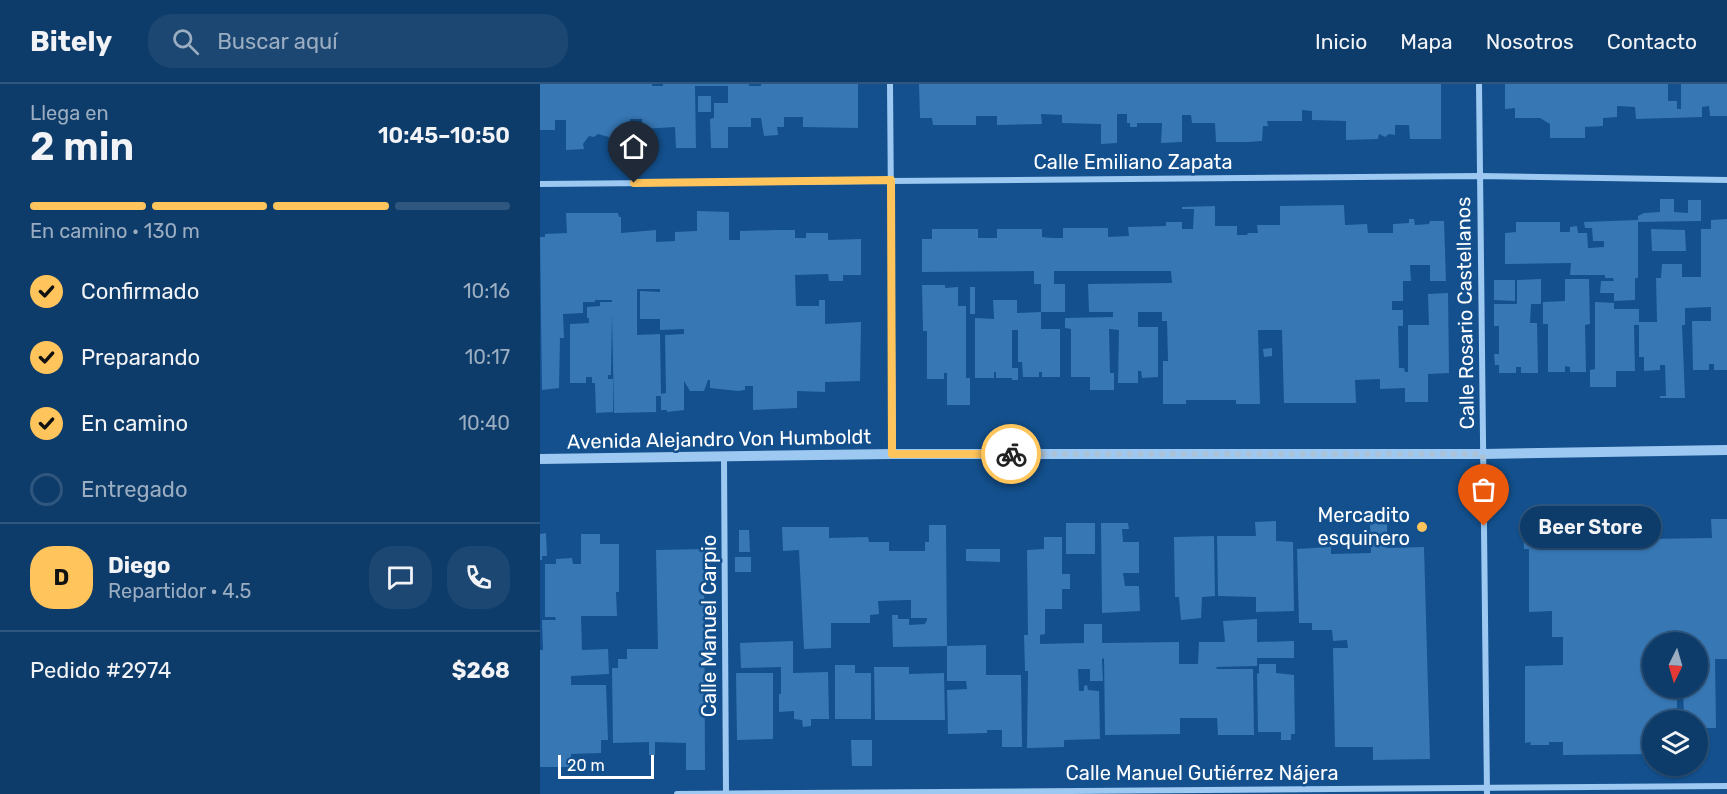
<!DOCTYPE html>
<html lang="es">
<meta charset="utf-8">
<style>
:root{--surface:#0e3c6a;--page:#1c4772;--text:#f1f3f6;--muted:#9badc1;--line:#2e567e;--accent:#ffc55c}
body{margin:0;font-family:Rubik,sans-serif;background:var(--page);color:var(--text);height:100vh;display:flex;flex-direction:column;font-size:22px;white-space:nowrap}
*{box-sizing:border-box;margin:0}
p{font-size:20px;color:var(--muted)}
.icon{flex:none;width:33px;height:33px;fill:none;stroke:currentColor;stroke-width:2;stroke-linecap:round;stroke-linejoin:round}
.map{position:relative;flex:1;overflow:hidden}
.details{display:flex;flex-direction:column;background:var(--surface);width:540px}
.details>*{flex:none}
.needle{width:39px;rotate:185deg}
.tools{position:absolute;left:1102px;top:548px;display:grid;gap:12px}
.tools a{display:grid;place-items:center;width:66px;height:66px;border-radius:50%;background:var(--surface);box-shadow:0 2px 4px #0004,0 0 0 2px var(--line);font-size:30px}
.scale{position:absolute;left:18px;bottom:15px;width:96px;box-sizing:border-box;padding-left:6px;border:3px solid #fff;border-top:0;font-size:16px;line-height:21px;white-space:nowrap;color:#fff;-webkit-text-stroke:4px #13508d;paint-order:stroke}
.pin{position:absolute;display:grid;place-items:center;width:51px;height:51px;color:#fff;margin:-62px -26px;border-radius:50% 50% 50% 0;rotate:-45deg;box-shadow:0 0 6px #0007}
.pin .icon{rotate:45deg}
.courier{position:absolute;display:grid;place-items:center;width:60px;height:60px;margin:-30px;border:4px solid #ffc55c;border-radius:50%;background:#fff;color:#222;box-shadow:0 2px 8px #0007}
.bubble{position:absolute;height:42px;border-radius:21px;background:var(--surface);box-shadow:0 2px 4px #0004,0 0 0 2px var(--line);font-size:20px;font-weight:600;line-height:42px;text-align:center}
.head em{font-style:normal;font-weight:600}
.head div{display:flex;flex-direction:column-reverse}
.head{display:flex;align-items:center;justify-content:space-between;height:102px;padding:0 30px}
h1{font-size:39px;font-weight:600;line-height:45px}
.bar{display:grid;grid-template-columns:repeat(4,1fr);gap:9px 6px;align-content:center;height:72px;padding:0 30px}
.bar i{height:8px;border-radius:4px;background:var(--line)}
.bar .on{background:var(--accent)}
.bar p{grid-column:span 4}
.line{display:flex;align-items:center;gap:15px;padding:0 30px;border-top:2px solid var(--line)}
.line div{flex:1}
.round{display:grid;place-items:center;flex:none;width:63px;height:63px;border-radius:24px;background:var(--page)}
ol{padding:0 30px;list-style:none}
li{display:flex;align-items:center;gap:18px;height:66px}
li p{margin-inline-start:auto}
li .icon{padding:6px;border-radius:50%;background:var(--accent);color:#111;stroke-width:4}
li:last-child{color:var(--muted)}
li i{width:33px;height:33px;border:3px solid var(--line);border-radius:50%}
header{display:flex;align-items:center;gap:36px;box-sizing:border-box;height:84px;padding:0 30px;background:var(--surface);border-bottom:2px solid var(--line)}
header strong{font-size:28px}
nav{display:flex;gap:33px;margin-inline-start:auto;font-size:21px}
.search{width:420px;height:54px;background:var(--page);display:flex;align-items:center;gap:15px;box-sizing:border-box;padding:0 21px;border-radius:24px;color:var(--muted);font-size:22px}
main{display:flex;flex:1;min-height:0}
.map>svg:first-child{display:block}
.building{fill:#3777b4;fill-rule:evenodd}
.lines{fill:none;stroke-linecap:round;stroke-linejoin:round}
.minor{stroke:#9cc8f1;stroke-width:6}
.tertiary{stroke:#9cc8f1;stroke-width:10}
.done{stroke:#acc2d7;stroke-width:6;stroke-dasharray:0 10.8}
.route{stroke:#ffc55c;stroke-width:8}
.poi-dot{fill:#ffc55c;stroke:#13508d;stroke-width:2}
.labels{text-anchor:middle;stroke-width:5;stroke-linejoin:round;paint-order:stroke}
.street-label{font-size:20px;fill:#fff;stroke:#13508d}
.poi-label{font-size:20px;fill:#fff;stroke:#13508d;text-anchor:end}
</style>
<header>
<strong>Bitely</strong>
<div class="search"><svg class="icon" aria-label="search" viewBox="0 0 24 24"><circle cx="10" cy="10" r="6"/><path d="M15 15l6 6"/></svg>Buscar aquí</div>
<nav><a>Inicio</a><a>Mapa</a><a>Nosotros</a><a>Contacto</a></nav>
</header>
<main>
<section class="details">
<div class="head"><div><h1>2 min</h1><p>Llega en</p></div><em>10:45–10:50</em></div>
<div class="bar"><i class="on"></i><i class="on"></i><i class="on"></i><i></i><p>En camino · 130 m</p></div>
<ol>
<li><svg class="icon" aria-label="check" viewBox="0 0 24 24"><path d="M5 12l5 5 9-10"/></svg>Confirmado<p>10:16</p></li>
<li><svg class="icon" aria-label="check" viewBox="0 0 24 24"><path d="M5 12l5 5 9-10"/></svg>Preparando<p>10:17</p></li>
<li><svg class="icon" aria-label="check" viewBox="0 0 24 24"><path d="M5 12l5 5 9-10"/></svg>En camino<p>10:40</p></li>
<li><i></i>Entregado</li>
</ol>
<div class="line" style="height:108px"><b class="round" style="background:var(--accent);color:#111">D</b><div><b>Diego</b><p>Repartidor · 4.5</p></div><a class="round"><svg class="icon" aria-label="chat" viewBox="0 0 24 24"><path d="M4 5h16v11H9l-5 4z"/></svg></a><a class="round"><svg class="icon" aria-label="phone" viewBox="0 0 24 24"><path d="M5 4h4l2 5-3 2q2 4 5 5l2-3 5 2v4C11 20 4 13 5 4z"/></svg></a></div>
<div class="line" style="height:78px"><div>Pedido #2974</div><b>$268</b></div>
</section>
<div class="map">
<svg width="1187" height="710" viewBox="0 0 1187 710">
<rect width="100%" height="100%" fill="#13508d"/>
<!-- building -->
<g class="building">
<polygon points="0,0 112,0 112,2 123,2 123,0 209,0 209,2 221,2 221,0 318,0 318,44 263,43 263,33 244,33 244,43 237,43 238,51 224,52 221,34 211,34 211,43 188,43 188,64 171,64 170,35 174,34 174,19 188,19 188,2 155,2 156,64 136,64 135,43 102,45 102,35 90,35 90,65 69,65 69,53 58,50 54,53 49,52 43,60 44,65 26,66 26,36 15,36 15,46 0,46"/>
<polygon points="379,0 901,0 901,55 870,55 869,41 855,41 855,51 849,50 845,53 839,50 838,55 806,56 806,37 772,36 772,27 762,26 762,37 727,37 728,42 723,42 722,57 708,58 676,58 675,39 652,39 651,31 642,31 642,58 621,59 622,39 597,39 597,43 590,43 590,39 587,39 587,30 577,30 577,59 561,60 561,40 522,39 522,31 501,30 502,40 457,41 457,32 436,32 436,41 393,41 392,34 380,34"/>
<polygon points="965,0 1128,0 1128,17 1137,17 1137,25 1141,25 1141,0 1187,0 1187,32 1170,32 1169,22 1162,23 1162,33 1096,35 1095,23 1077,22 1077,33 1063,34 1063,42 1045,43 1045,54 1010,54 1010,40 1000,34 975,34 975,24 965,25"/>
<rect x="158" y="12" width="13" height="16"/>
<polygon points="1120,115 1134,115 1134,128 1148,129 1148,116 1161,116 1161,137 1098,138 1098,194 1095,194 1095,216 1074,217 1074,209 1060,209 1061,197 1074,197 1073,194 1065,194 1065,191 1030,191 1031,179 965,180 965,149 976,148 976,138 1020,138 1020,148 1030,148 1030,143 1037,142 1038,149 1047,149 1048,164 1064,163 1064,157 1053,157 1052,144 1045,144 1044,138 1098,136 1098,132 1104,129 1120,128"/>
<polygon points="804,121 805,141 827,140 828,149 853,149 853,140 869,139 869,135 874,135 875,141 889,140 890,137 904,137 906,197 890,197 890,181 870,181 871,197 863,197 863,217 852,217 852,226 863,226 863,242 858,242 859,284 864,284 865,288 868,288 868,241 889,241 888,210 908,209 909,289 888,290 888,318 865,318 865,304 840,305 840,295 815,296 816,319 744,319 742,246 718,246 720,320 696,320 696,316 646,316 646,320 623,320 623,277 628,277 627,237 622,237 622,228 598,228 598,243 618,243 618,293 602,294 601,287 598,287 598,299 578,299 579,246 569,245 570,289 574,289 574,306 550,306 550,293 531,293 531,245 525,244 525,234 573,233 573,228 549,228 548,200 632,199 631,187 514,187 514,200 525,200 525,228 501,228 501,200 494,200 494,187 382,188 382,155 392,155 392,145 438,145 438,154 457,154 457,145 502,145 502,153 512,154 523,154 523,144 568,144 568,153 589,152 588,143 626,142 626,138 642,138 642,145 653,145 654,125 642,125 642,123 675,122 675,142 697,142 697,151 707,151 708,149 718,149 717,141 740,141 740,122"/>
<path d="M157,127L189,128V156H200V147L236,146H255V154H266V149H288V156L321,155V191H303V197H289L288,190L255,191L256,222H279V216H285V240L321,238L320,297L285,298V308L257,307V324L213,326V302H205V306L198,307L170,304V296H168L164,307H150L144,297V326L127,328V326H121V312H116V328L74,329L72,230L71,291H68V295H73V328L56,329L55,299H52V293H46V299H30V240L49,239V234H47V223L60,222V218H72V216H55V218H43V229L23,230L24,254H20L19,304L2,306L0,153H5V150L27,149L26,129H78L79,133H81V149L116,146V158L135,157V148L157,147ZM97,205H120V208L100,207V235H120V246L144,245V250L125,251L126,309L121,310L120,250L97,251Z"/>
<polygon points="1187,135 1187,286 1174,286 1174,280 1169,280 1169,286 1153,286 1152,237 1171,237 1171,223 1145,224 1145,241 1142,241 1145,314 1120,314 1120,312 1126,312 1125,281 1120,281 1120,286 1104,287 1104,273 1099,273 1099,241 1094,241 1095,287 1076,287 1076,303 1050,303 1050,286 1055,285 1055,218 1074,219 1074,225 1099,225 1099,238 1117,238 1116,194 1121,194 1122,180 1142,180 1142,193 1161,193 1161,145 1171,145 1171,136"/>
<polygon points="1111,145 1145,146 1146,167 1112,167"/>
<polygon points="1001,195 1001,220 991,220 990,239 997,239 998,289 981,289 981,283 976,283 976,289 959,289 959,281 955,281 954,270 959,270 959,242 954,242 954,220 977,220 977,196"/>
<polygon points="1025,195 1049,195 1050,240 1045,241 1046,288 1030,288 1030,283 1025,282 1025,288 1008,288 1008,240 1003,240 1003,218 1025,217"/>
<polygon points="954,196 975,196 975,217 954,216"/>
<polygon points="382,201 405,201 405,204 418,203 418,222 426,222 426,294 430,294 430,321 407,321 407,289 404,289 404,295 387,295 387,247 383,247"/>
<rect x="430" y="203" width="5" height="27"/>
<polygon points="453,216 477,216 477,229 501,228 501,245 520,245 520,293 502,293 502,288 499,288 499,293 483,293 482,278 478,278 478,246 472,246 472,284 478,284 478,296 472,296 472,294 456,294 456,288 454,288 454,294 435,294 435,234 454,235"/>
<polygon points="732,264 732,272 724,273 723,265"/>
<polygon points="1105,433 1105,455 1172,454 1171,435 1187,435 1187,575 1175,575 1176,644 1158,644 1158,636 1144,636 1143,603 1158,603 1158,558 1113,558 1113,603 1137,603 1137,636 1113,636 1113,670 1023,671 1023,658 1009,658 1009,661 990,661 991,658 985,659 985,582 1023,581 1023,553 1012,553 1012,527 989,528 989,465 984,465 983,434"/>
<polygon points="847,436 847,464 884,463 890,675 833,676 833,663 795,663 793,564 808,564 807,556 793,557 792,546 772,546 772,539 759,539 757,465 791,463 791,470 831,469 830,437"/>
<polygon points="736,437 736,457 753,458 754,527 716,528 716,513 678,512 677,452 716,452 715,438"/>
<rect x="526" y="439" width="29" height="31"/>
<polygon points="561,439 588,439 589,445 582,445 583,458 599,458 599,489 583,489 585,502 599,502 600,527 562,529"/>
<polygon points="389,441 406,441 407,562 353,563 352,531 358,531 358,535 369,535 369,541 385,540 387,536 387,534 371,534 371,516 368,516 338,517 339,530 330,531 330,539 291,539 291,564 264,565 259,466 243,467 242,443 289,443 289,454 328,453 329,458 349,458 349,467 385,467 385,458 389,458"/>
<polygon points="199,446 209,446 210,468 199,468"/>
<polygon points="6,449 7,472 2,472 2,476 0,476 0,450"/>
<polygon points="41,450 60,450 60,460 79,460 79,508 76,508 77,532 41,532 42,566 68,565 69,590 31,592 31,601 66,601 68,656 61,656 61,669 31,670 31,683 0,683 0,566 3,566 2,536 16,536 15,533 5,533 5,480 16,480 16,475 32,474 33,480 41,480"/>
<polygon points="674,452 675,512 662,513 661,534 641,536 639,513 635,513 634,453"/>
<polygon points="504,453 522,453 522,490 530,490 530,505 522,505 522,525 505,525 505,550 500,551 500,560 544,559 544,540 562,540 562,559 639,558 639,580 658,580 659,558 685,558 683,537 717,535 717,558 754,557 754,574 717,574 717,582 676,583 677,585 713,585 714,651 678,651 677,634 640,634 640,650 565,651 564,574 562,575 563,597 550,597 550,585 538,585 539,607 544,607 544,602 547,601 548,606 559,607 560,655 524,656 524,663 487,664 488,587 485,587 484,551 488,551 487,466 504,465"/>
<polygon points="164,465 165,686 146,686 146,659 115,658 115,671 109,671 109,658 73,659 72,584 78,584 78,575 87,575 87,565 118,565 116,466"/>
<polygon points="426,465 460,465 460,478 426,477"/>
<rect x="195" y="473" width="16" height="15"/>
<polygon points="253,557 253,589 288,588 289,635 271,635 271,642 263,643 262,636 254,635 254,627 239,628 239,610 241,610 241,583 201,584 200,559"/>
<polygon points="446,561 446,591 481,591 482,663 462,663 462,646 447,646 447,649 408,650 407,606 427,605 426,597 407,597 407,562"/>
<polygon points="719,580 736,580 736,589 754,591 755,650 751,650 751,656 741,656 741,648 718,648 717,589 719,590"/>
<polygon points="295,581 315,581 315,589 331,589 331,635 295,635"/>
<polygon points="334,583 369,583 369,590 404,589 405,636 335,636"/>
<polygon points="196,589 233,589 233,655 197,656"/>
<polygon points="311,656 332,656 332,682 312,682"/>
</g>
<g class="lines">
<!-- minor -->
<g class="minor">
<polyline points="350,0 353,370"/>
<polyline points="939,0 947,710"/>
<polyline points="0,100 940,92 1187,96"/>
<polyline points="184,374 186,710"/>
<polyline points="137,710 1187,702"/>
</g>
<!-- tertiary -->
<polyline class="tertiary" points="0,375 353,370 943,370 1187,366"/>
</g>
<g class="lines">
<!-- done -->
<polyline class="done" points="471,370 943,370 944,442"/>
<!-- route -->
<polyline class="route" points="94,99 351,96 352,370 471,370"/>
</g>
<!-- markers -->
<circle class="poi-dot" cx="882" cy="443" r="6"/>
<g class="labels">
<!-- street labels -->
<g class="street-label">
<text x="593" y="85">Calle Emiliano Zapata</text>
<text transform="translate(925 229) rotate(-91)" y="7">Calle Rosario Castellanos</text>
<text transform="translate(179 355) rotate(-1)" y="7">Avenida Alejandro Von Humboldt</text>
<text transform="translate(169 542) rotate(-90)" y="7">Calle Manuel Carpio</text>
<text x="662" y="696">Calle Manuel Gutiérrez Nájera</text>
</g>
<!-- poi labels -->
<g class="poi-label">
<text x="870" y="438">Mercadito<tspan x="870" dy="23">esquinero</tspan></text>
</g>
</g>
</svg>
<div class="tools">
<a><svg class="needle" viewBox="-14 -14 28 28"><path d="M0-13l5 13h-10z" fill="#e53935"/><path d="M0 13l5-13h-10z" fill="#9badc1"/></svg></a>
<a><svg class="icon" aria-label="layers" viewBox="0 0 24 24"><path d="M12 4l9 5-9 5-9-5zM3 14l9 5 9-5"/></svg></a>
</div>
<div class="scale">20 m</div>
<div class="pin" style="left:944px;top:442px;background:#ea580c"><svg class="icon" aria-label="bag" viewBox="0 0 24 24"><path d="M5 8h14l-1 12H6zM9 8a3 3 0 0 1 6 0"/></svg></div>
<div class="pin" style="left:94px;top:99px;background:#1f2937"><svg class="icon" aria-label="home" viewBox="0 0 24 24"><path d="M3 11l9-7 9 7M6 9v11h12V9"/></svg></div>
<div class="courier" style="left:471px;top:370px"><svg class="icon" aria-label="bike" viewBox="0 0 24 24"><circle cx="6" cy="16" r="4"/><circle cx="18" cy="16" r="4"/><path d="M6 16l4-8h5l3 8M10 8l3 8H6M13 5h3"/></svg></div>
<div class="bubble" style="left:980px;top:422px;width:141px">Beer Store</div>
</div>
</main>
